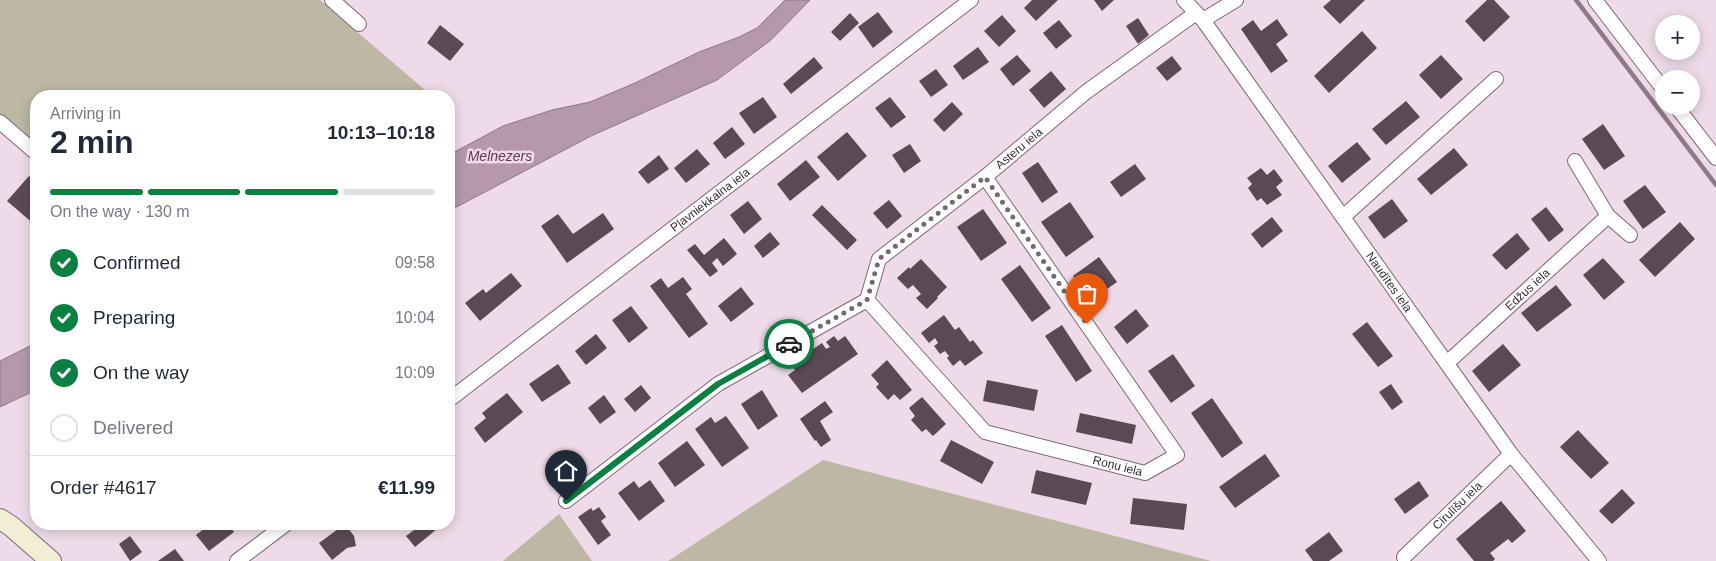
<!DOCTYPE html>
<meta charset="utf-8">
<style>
:root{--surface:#fff;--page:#f6f6f7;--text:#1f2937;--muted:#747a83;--line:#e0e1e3;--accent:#0b8043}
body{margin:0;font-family:Arial,sans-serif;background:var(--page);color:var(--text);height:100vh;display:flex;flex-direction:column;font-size:19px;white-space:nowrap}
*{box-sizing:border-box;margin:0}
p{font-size:16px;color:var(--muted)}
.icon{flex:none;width:28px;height:28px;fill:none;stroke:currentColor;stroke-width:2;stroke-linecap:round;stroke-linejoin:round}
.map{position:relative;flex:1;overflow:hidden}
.sheet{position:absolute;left:30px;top:90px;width:425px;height:440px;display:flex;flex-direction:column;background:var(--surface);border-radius:20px;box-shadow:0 2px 12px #0003}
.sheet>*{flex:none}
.fabs{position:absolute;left:1655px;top:15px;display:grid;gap:10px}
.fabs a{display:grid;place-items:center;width:45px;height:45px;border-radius:50%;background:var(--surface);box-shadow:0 2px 12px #0003;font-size:25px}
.pin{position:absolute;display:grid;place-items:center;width:42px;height:42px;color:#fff;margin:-51px -21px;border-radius:50% 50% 50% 0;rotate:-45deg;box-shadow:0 0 5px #0007}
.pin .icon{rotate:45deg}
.courier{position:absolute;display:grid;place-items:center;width:50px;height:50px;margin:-25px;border:4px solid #0b8043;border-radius:50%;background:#fff;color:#222;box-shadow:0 1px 6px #0007}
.summary em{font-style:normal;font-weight:600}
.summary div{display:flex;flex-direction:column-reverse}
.summary{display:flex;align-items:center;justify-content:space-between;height:85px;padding:0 20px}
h1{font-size:32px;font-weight:600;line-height:38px}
.bar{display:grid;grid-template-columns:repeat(4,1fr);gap:8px 5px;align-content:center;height:60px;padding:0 20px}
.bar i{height:6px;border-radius:4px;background:var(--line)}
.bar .selected{background:var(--accent)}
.bar p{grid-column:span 4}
.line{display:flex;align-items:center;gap:12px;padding:0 20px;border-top:1px solid var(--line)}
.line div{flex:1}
ol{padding:0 20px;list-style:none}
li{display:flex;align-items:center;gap:15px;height:55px}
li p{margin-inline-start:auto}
li .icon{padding:5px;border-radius:50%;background:var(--accent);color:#fff;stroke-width:4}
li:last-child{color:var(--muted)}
li i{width:28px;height:28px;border:2px solid var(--line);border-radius:50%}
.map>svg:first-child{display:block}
.green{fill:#bdb8a4}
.water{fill:#b698ad;stroke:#8f7888}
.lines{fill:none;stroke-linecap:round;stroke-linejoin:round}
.stream{stroke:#8f7888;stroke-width:4.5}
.building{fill:#5b4a56}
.minor-casing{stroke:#7b6975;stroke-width:16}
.secondary-casing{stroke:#7b6975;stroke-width:22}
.minor{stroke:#fff;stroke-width:14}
.secondary{stroke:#f2edd5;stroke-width:20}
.done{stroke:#756971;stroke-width:5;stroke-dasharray:0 9}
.route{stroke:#0b8043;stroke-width:6}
.labels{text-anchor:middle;stroke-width:5;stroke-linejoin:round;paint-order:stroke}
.street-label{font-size:12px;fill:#342c31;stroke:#eedae8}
.water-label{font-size:14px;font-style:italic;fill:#613756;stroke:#eedae8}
</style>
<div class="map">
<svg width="1716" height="561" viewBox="0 0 1716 561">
<rect width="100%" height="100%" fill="#eedae8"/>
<!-- green -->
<g class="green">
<polygon points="0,0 320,0 425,90 424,96 36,96 36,147 0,116"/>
<polygon points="823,460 1211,561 668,561"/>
<polygon points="559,514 592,561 503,561"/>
</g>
<!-- water -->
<g class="water">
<polygon points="785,0 810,0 771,40 717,80 591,136 449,211 449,155 503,126 552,110 590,102 635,83 699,52 739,37 757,28"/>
<polygon points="36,343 36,390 0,407 0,361"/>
</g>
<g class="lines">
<!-- stream -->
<polyline class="stream" points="1576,0 1716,185"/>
</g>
<!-- building -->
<g class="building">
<polygon points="1032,0 1058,0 1036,21 1024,8"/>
<polygon points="1094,0 1114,0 1102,11"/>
<polygon points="1331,0 1365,0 1340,24 1323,7"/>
<polygon points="1487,0 1494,0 1510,17 1484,42 1465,21"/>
<polygon points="878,12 893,32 873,48 858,27"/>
<polygon points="850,13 859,23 840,41 831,32"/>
<polygon points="1002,15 1016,31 999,47 984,31"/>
<polygon points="1138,18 1149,35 1138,44 1126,26"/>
<polygon points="1277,19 1288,35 1276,44 1288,61 1271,73 1241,29 1253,20 1261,31"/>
<polygon points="1059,20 1072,36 1056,49 1043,33"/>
<polygon points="440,25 464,44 450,61 427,43"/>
<polygon points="1362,31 1377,48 1329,93 1314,76"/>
<polygon points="978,47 989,62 963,80 953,66"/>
<polygon points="1017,55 1031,71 1013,86 1000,69"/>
<polygon points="1441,55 1463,79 1441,99 1419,75"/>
<polygon points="1172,56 1182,69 1167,81 1156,68"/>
<polygon points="814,57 823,68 791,94 783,84"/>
<polygon points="936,69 948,85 931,97 919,81"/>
<polygon points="1051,71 1066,89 1044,108 1029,90"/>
<polygon points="763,97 777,117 754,134 739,113"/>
<polygon points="890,97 906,117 891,128 875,108"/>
<polygon points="1406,101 1420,117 1386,145 1372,129"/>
<polygon points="952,102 963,114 944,132 933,120"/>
<polygon points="1603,124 1625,156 1604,170 1582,139"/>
<polygon points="732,127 745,144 725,159 713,143"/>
<polygon points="847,132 867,156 838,181 817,157"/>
<polygon points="1357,142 1371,159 1342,183 1328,166"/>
<polygon points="910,144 921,161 904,173 892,155"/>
<polygon points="1454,148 1468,165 1431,195 1417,179"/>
<polygon points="697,149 710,164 686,183 674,168"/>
<polygon points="659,155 669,169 648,184 638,172"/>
<polygon points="806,160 820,177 790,201 777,184"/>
<polygon points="1038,162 1058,192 1042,203 1022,173"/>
<polygon points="1135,164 1146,179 1121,197 1110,182"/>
<polygon points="1261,168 1267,175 1274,169 1283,181 1276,187 1282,195 1267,205 1261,198 1257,201 1248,188 1252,184 1247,178"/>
<polygon points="29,176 36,182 36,192 35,194 36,195 36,223 35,225 7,201"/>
<polygon points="1645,185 1666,212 1643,229 1623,201"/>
<polygon points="1392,199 1408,221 1384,239 1368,217"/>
<polygon points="889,200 902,216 887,229 873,213"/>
<polygon points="748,201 762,219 744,234 730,215"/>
<polygon points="1070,202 1094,237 1066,257 1041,222"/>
<polygon points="822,205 857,240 847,250 812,215"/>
<polygon points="1546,207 1564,230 1549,242 1531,219"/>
<polygon points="983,209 1007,243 981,261 957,227"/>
<polygon points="603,213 614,229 567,263 541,226 558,214 573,234"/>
<polygon points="1272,217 1283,231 1262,248 1251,234"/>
<polygon points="1680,222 1695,239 1655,277 1639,260"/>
<polygon points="770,232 780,244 763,258 754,246"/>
<polygon points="1517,233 1530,249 1506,270 1492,255"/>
<polygon points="724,238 737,254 723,266 717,258 712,263 718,271 710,277 687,250 695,244 704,255"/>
<polygon points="1099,257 1117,282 1090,301 1073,276"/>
<polygon points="1603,258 1625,282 1604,300 1583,275"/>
<polygon points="921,259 947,287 937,297 938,298 927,309 916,298 921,294 913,285 908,289 897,278 909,267 910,269"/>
<polygon points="1020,265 1051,308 1032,322 1001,279"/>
<polygon points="511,273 522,286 480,321 465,303 483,289 486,293"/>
<polygon points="683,277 692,289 686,294 708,324 689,338 650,286 661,278 668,288"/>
<polygon points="1556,285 1572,305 1537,332 1521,313"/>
<polygon points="741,287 754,304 731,322 718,306"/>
<polygon points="631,306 648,328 629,343 612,320"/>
<polygon points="1136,309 1149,326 1127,344 1114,327"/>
<polygon points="944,315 955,330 959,327 970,342 973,340 983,353 965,366 960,360 953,366 947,358 949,356 945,351 940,354 934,346 938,343 935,338 929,343 921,333"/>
<polygon points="1367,322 1393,356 1378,367 1352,334"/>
<polygon points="1062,325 1092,371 1076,382 1045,336"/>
<polygon points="596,334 607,348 586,365 575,351"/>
<polygon points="834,336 838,341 845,336 858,354 802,393 788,375 795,370 791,364 822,343 826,349 830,347 826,342"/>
<polygon points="1503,344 1521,365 1489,392 1472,371"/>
<polygon points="1173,354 1195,386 1171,403 1148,371"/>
<polygon points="887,360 912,390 900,400 894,394 888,400 876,387 879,384 871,375"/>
<polygon points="558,364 571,383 542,402 529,384"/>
<polygon points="987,380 1038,390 1034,411 983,401"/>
<polygon points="1391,384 1403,402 1392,410 1379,392"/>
<polygon points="641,385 651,398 635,412 624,399"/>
<polygon points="762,390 778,416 758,430 741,404"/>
<polygon points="507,393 523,412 485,443 474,428 486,418 482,413"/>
<polygon points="604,395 616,412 600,424 588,408"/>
<polygon points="922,397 946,424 933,436 926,429 922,432 911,420 915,416 909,408"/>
<polygon points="1212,398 1243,443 1222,458 1191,413"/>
<polygon points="825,401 833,412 820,421 831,440 821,447 816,440 815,441 800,419"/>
<polygon points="1080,413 1136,425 1132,444 1076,432"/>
<polygon points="726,416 749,448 722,467 695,429 711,417 715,423"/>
<polygon points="1578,430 1609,463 1591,479 1560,447"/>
<polygon points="951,440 994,462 982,484 940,461"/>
<polygon points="687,441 705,465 675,487 658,463"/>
<polygon points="1265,454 1280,476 1235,508 1219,487"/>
<polygon points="1036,470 1092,483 1086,505 1031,493"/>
<polygon points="650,480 665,501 639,521 618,493 634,481 639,488"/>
<polygon points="1419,481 1429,496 1405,514 1394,499"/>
<polygon points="1622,489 1635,503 1612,524 1599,511"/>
<polygon points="1133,498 1187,504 1184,530 1130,524"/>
<polygon points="1501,501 1526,531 1512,543 1508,539 1490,553 1495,559 1493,561 1474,561 1456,539"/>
<polygon points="599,507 606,517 601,521 611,535 598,545 578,517 591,508 593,511"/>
<polygon points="210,524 228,524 234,532 209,551 196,535"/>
<polygon points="339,524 348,528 354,536 356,546 347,548 332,560 319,543 338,529"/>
<polygon points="415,524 433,524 437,529 415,547 406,536 418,527"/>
<polygon points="1329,532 1343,551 1329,561 1313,561 1305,550"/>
<polygon points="130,536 142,552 130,561 119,544"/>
<polygon points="175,549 184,561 158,561"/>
</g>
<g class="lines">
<!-- minor casing -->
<g class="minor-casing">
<g id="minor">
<polyline points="332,0 359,24"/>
<path id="s1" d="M1184,0L1203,20L1511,454L1599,561"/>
<polyline points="1595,0 1664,90"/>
<polyline points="1203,20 1236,0"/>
<polyline points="1676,106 1716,158"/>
<polyline points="0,122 36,153"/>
<polyline points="1575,161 1608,216 1630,235"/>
<polyline points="1343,217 1496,79"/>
<path id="s2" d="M867,300L985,432L1145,473L1177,455L985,177"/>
<path id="s3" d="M1447,363L1608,216"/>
<path id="s4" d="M449,400L971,0"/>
<path id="s5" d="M566,501L718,384L867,300L879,259L985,177L1086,92L1196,13"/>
<path id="s6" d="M1404,557L1511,454"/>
<polyline points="237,561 286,524"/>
</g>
</g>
<!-- secondary casing -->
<g class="secondary-casing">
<polyline id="secondary" points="0,519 11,526 51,561"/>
</g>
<!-- minor -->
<use href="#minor" class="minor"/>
<!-- secondary -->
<use href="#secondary" class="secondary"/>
</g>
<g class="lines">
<!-- done -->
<polyline class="done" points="789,344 867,300 879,259 985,177 1087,324"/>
<!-- route -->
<polyline class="route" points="566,501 718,384 789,344"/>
</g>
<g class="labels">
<!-- street labels -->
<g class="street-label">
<text dy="4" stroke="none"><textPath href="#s5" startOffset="584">Asteru iela</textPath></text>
<text dy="4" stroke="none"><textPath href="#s4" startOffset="329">Pļavniekkalna iela</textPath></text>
<text dy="4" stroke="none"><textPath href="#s1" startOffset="349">Naudītes iela</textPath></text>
<text dy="4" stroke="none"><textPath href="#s3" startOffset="109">Edžus iela</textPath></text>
<text dy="4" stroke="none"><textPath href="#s2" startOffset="314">Roņu iela</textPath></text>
<text dy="4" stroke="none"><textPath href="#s6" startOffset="74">Cīrulīšu iela</textPath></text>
</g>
<!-- water labels -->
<g class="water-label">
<text x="500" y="161">Melnezers</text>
</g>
</g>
</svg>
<div class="fabs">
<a>+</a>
<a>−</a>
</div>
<div class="pin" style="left:1087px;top:324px;background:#ea580c"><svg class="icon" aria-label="bag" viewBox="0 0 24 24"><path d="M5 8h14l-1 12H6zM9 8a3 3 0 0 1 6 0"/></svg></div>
<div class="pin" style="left:566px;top:501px;background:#1f2937"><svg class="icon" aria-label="home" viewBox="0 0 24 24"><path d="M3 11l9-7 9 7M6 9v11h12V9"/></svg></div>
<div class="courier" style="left:789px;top:344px"><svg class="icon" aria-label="car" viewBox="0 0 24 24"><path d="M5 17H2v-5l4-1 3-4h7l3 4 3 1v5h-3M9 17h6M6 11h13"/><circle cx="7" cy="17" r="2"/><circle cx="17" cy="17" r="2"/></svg></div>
<section class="sheet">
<div class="summary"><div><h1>2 min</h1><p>Arriving in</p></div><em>10:13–10:18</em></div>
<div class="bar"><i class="selected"></i><i class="selected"></i><i class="selected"></i><i></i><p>On the way · 130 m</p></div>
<ol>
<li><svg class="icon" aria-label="check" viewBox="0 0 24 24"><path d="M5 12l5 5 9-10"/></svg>Confirmed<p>09:58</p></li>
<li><svg class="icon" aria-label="check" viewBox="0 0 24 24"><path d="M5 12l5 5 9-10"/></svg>Preparing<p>10:04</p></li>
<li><svg class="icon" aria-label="check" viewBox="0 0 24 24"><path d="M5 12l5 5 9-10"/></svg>On the way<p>10:09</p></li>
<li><i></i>Delivered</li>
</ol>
<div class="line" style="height:65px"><div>Order #4617</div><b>€11.99</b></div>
</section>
</div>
